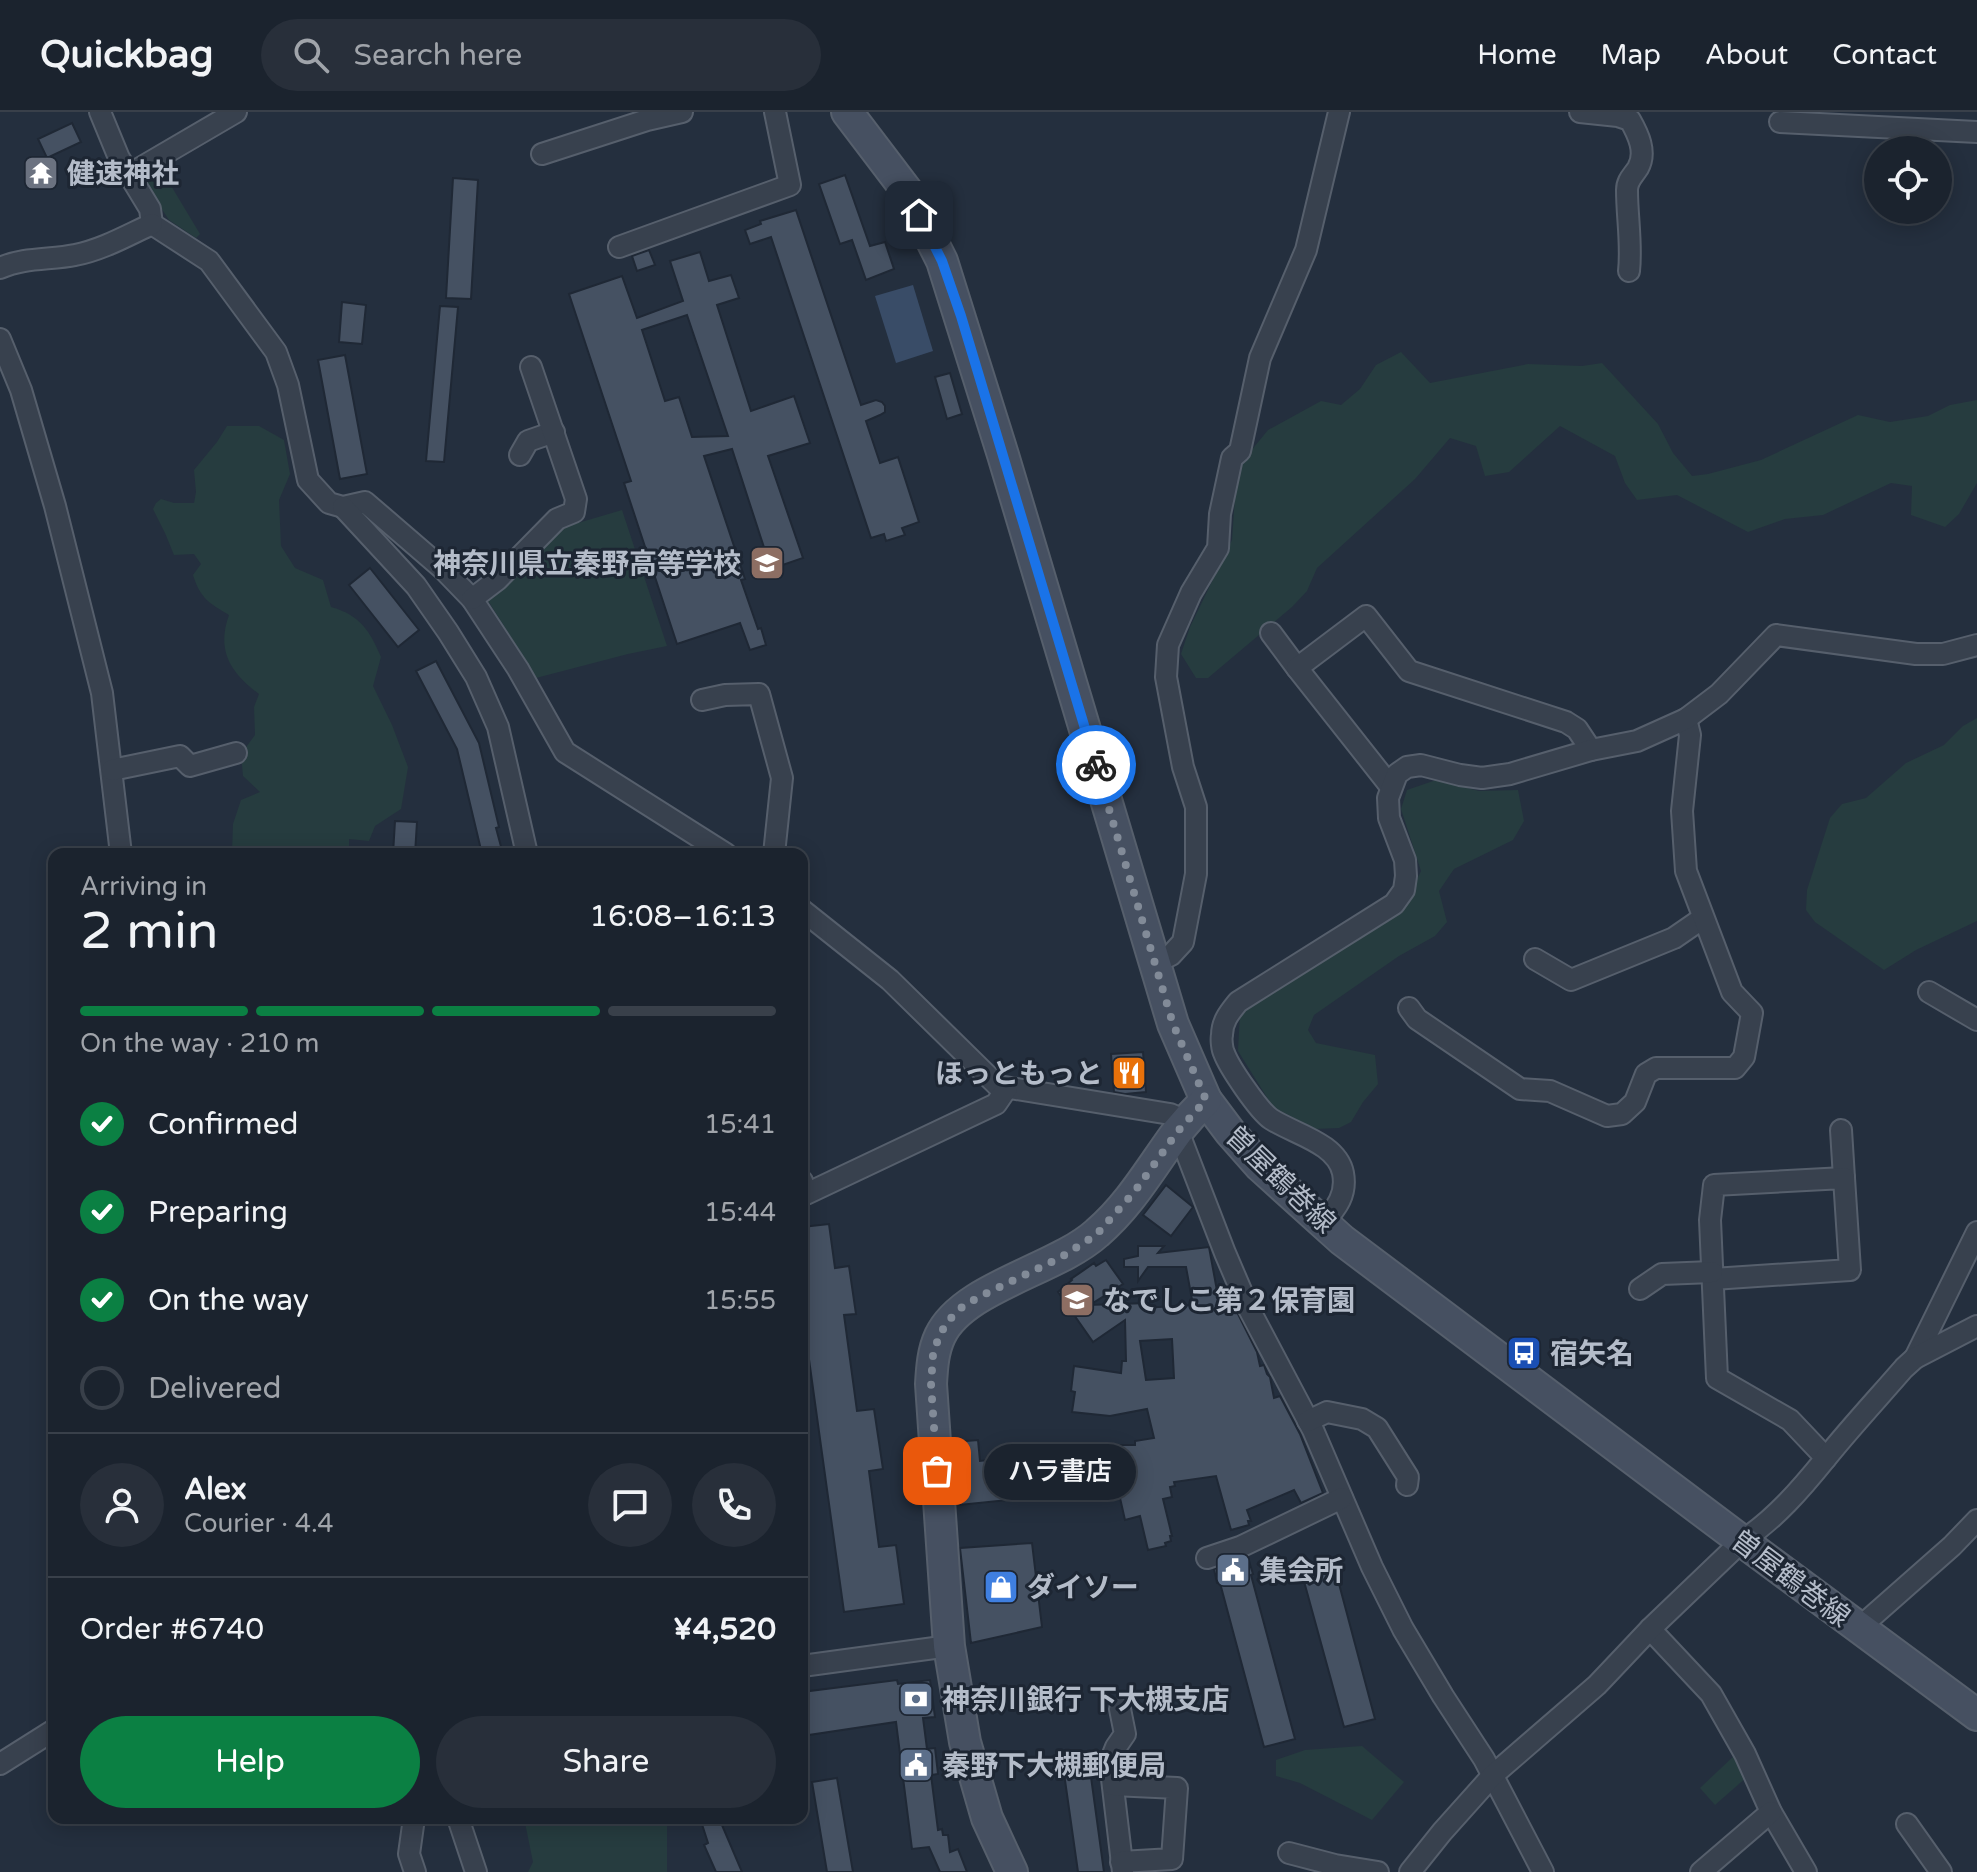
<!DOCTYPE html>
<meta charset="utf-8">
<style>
:root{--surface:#1b232e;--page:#282f3a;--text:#f1f3f6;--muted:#a0a4aa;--line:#39404a;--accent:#0b8043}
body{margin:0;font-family:"Varela Round","Noto Sans JP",sans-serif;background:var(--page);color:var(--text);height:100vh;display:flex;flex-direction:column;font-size:30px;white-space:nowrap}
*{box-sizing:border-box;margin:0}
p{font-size:26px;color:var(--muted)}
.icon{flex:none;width:44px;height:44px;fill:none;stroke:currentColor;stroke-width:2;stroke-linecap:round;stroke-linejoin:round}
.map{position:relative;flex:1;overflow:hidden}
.drawer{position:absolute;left:48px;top:736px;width:760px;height:976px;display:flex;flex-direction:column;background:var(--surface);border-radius:16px;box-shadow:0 4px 20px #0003,0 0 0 2px var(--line)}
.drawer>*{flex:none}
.fabs{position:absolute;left:1864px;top:24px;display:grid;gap:16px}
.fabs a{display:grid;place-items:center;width:88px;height:88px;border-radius:50%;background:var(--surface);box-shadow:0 4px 20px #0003,0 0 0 2px var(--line);font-size:40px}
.pin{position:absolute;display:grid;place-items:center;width:68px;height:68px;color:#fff;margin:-34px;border-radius:16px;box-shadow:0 4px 12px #0006}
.courier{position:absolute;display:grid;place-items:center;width:80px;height:80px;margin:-40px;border:6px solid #1a73e8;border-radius:50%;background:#fff;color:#222;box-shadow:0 2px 10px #0007}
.bubble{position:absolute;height:56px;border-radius:28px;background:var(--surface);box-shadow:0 4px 20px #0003,0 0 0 2px var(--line);font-size:26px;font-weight:600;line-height:56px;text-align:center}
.headline em{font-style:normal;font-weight:600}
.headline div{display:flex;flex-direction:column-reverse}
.headline{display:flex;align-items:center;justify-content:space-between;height:136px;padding:0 32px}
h1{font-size:52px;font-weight:600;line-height:60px}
.bar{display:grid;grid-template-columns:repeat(4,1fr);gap:12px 8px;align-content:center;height:96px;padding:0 32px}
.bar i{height:10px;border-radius:6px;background:var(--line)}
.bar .active{background:var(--accent)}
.bar p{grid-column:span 4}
.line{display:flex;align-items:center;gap:20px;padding:0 32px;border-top:2px solid var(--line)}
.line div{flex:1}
.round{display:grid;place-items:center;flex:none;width:84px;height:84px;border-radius:42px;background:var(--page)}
ol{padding:0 32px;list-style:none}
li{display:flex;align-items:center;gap:24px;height:88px}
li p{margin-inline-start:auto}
li .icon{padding:8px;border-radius:50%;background:var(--accent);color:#fff;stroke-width:4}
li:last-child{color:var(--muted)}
li i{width:44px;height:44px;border:4px solid var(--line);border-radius:50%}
.action{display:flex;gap:16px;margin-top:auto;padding:16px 32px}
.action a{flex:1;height:92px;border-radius:48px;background:var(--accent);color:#fff;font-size:32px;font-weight:600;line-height:92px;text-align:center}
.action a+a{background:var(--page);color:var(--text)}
header{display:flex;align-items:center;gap:48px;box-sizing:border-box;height:112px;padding:0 40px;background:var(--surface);border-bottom:2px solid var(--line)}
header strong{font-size:38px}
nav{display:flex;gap:44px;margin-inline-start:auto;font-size:28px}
.search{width:560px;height:72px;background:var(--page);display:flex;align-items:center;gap:20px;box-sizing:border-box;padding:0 28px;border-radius:44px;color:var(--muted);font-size:30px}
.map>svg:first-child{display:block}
.green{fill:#263c3f}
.water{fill:#394c67}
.building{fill:#455162;stroke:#1f2835;stroke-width:2;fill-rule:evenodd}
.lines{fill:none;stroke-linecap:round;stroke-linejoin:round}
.street-casing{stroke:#565f6c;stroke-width:24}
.secondary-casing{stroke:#565f6c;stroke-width:34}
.street{stroke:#38414e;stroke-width:20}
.secondary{stroke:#465061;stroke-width:30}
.done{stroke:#828b98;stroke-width:8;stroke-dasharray:0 14.4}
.route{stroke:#1a73e8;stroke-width:10}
.labels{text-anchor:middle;stroke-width:6;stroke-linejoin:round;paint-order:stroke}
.poi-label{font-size:28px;font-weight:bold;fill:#b4bcc9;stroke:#1d2633;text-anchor:start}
.street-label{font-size:28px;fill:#b4bcc9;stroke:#1d2633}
</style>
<header>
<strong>Quickbag</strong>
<div class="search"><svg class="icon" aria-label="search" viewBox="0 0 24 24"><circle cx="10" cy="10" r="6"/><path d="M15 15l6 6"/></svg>Search here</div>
<nav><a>Home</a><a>Map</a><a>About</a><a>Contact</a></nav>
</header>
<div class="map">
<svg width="1977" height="1760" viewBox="0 0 1977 1760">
<rect width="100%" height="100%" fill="#242f3e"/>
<!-- green -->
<g class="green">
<polygon points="158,52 200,122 196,126 169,108 140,64"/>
<polygon points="1401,240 1430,271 1528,252 1582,254 1602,251 1658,312 1673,341 1692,364 1708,362 1761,348 1858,303 1890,310 1928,304 1950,293 1977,288 1977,371 1959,402 1945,415 1911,403 1912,374 1891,371 1823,403 1785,407 1748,420 1677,383 1637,388 1625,371 1615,344 1560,314 1509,360 1485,364 1476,334 1450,326 1415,367 1317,456 1307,479 1292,495 1208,566 1196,566 1181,542 1190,515 1232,428 1237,356 1268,318 1321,289 1341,293 1360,277 1376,253"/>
<path d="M227,314H259L284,328L290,362L279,388L281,434L295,456L323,468L331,495C360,503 370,519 381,545L373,574L392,613L408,655L401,697L375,714L369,729L349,727V742H232L233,712L241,688L260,680L243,664L241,642L255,623L254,595L259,582C231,561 216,539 229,503C209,491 200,486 193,463L201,452L194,442L174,443L165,421L153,397L156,391L161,387L174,391H194L196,380L194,358L217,330Z"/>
<polygon points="622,398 667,534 628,542 536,566 487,487 561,416"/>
<polygon points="1977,606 1977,809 1916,838 1884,858 1815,810 1806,798 1807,778 1830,706 1842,692 1866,686 1906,651 1944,633 1963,614"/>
<polygon points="1436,668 1479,679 1518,678 1524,709 1513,728 1454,757 1439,779 1447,810 1435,824 1399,844 1314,903 1308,918 1316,931 1375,943 1378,972 1363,990 1351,1010 1339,1016 1315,1017 1273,995 1238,939 1240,901 1404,795 1421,759 1401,697 1407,678"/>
<polygon points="1362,1634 1404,1670 1372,1708 1300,1671 1276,1664 1276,1648 1305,1638"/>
<polygon points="1736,1642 1748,1664 1715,1693 1700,1676"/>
<polygon points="524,1706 667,1706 667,1760 528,1760 533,1750"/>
</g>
<!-- water -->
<polygon class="water" points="913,173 933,239 896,251 875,184"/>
<!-- building -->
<g class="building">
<polygon points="72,11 81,30 47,46 38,27"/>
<polygon points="845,63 870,134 885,130 894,157 866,168 852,128 840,132 819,72"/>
<polygon points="453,66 478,68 471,187 446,186"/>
<polygon points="796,98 861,293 876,288 882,290 885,294 885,300 880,303 866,309 880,351 898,345 919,410 902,416 905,423 886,429 884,422 871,426 771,125 750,132 745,118 761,112 760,109"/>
<polygon points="649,138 655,153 637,159 632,144"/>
<path d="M700,140L709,169L731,163L739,186L717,193L751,299L794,284L810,331L768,344L803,446L771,457L732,337L704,344L745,467L741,468L758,517L761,516L766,533L750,538L740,511L677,532L624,371L631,369L569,182L622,164L637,206L683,189L670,149ZM687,203L728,324L692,325L679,285L665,289L642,218Z"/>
<polygon points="342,190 366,193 362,232 339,230"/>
<polygon points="440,194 458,195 444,350 426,349"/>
<polygon points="345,243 367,362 340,367 318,248"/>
<polygon points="950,261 962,302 947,307 935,265"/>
<polygon points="370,456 419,518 398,535 349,473"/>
<polygon points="436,549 479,631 499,715 496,716 503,742 482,742 457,637 416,559"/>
<polygon points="395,709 417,710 415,742 393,742"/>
<polygon points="1143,940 1146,980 1125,982 1114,980 1111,942"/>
<polygon points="1166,1073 1193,1095 1171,1124 1143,1103"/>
<polygon points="829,1112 835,1156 849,1154 856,1202 844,1203 857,1299 874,1297 883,1357 869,1359 879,1435 896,1433 904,1492 844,1500 802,1197 802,1115"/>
<path d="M1138,1134H1164L1158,1141L1209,1135L1220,1195L1227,1192L1228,1194L1233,1192L1257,1240L1260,1254L1264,1253L1267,1262L1270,1265L1274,1286L1280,1284L1300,1322L1323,1381L1301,1391L1294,1378L1247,1398L1251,1409H1248L1249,1413L1231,1418L1216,1364L1174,1370L1175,1374L1170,1375L1172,1385L1163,1387L1172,1424H1170L1171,1429L1165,1431L1166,1434L1148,1438L1140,1404L1125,1408L1120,1386H1098L1099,1333H1135V1329L1154,1326L1147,1297L1110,1304L1072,1300L1075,1280L1071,1279L1074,1254L1121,1261L1122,1249H1126L1125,1208L1093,1230L1058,1180L1072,1168L1071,1167L1094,1151L1096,1154L1106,1148L1123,1172L1090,1193L1149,1191L1141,1196L1193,1193L1186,1155H1148L1138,1169V1155H1124V1147L1138,1144ZM1172,1227L1174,1266L1146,1268L1140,1229Z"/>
<polygon points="978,1328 980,1349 997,1347 998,1364 1016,1362 1018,1387 959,1393 954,1330"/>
<polygon points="1032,1431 1042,1515 971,1531 960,1436"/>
<polygon points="1248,1446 1253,1462 1251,1463 1295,1627 1264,1635 1220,1471 1217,1471 1214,1457"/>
<polygon points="1334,1453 1375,1607 1344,1615 1302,1462"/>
<polygon points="897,1568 898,1572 930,1568 935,1605 923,1606 927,1637 935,1636 938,1662 931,1663 938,1718 942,1717 943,1723 948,1723 950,1740 958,1737 967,1760 940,1760 929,1735 912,1737 896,1610 802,1624 802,1580"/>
<polygon points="1088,1643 1104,1760 1078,1760 1062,1647"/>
<polygon points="837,1666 853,1760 827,1760 812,1670"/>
<polygon points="700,1706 719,1706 742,1760 716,1760 704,1733 708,1731"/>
</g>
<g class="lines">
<!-- street casing -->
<g class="street-casing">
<g id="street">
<polyline points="100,0 119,46 150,97 152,112 209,149 276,240 288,273 308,368 329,391 343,395 365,390 444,458 472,487 518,557 565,640 726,742"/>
<path d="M1580,0L1618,4L1630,8C1638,22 1647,40 1638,56C1633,64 1627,68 1627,78C1627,105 1632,132 1629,159"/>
<polyline points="1780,10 1977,20"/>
<polyline points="542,42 647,8 682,0"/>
<polyline points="130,62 236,0"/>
<polyline points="619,135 790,73 775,0"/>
<path d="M0,156C24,145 51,148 75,143C102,138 128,123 152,112"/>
<polyline points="0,227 21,278 55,394 102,581 121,742"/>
<polyline points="520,343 528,329 554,320"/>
<polyline points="343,395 416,474 448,520 476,565 498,615 527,742"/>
<polyline points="472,487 497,468 557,407 574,400 576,387 531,255"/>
<polyline points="1271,521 1297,556"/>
<polyline points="702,588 725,583 759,582 782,666 774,742"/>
<polyline points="112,658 180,644 190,654 236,641"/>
<polyline points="1391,675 1297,556 1366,504 1409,559 1566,610 1577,617 1591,638"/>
<polyline points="802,798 890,868 998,974 1170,1002 1186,1009"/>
<polyline points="1535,847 1571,868 1674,826 1703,806"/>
<polyline points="1155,851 1171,843 1183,830 1196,762 1196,695 1183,655 1166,565 1168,533 1191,481 1218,436 1220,402 1232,346 1240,339 1260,246 1306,138 1339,0"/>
<polyline points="1929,880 1977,908"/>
<polyline points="1409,896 1417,907 1520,977 1550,979 1607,1004 1622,1002 1635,990 1646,962 1656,956 1735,956 1744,945 1752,901 1732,880 1686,759 1682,699 1690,623 1686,607"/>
<polyline points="1841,1018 1844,1066"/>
<polyline points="1178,1019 1225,1141 1249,1197 1313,1318 1372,1455 1403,1517 1443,1584 1484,1647 1543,1760"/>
<polyline points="802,1069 806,1082 996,992 1007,976"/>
<path d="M1323,1110C1337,1096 1347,1082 1343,1061C1337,1031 1294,1022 1271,1007C1259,999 1229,955 1224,941C1222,937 1221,927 1222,923C1222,909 1230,900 1238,890L1394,792L1404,778L1406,764L1405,748L1389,706L1388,686L1397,662L1407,655L1421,653L1460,663L1482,666L1510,662L1591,638L1637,629L1686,607L1719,582L1776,523L1916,542H1943L1977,533"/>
<polyline points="1713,1167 1850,1158 1844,1066 1714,1073 1710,1108 1717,1266 1790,1308 1826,1346"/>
<polyline points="1640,1177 1662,1162 1712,1160"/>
<polyline points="1915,1246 1977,1120"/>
<polyline points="1308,1309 1327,1300 1362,1307 1377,1316 1408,1365 1407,1373"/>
<polyline points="1207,1446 1240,1435 1342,1386"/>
<polyline points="1859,1516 1952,1434 1977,1408"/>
<polyline points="1650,1517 1711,1582 1745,1642 1771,1700 1806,1760"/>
<polyline points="802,1554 949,1534"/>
<polyline points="1120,1597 1125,1622 1116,1635 1110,1650 1123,1760"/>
<polyline points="0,1652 54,1618"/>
<polyline points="1113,1673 1177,1676 1172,1747 1121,1750"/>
<polyline points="414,1706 409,1742 415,1760"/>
<polyline points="458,1706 476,1760"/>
<polyline points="1907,1712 1941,1760"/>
<polyline points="1289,1741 1335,1753 1378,1760"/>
<path d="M1410,1760L1442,1720L1493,1663L1597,1573L1650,1517L1742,1429C1775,1407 1801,1377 1826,1346C1851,1315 1878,1286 1904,1256L1915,1246L1977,1214"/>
<polyline points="1701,1760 1771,1700"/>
</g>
</g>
<!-- secondary casing -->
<g class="secondary-casing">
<g id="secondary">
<polyline points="847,0 907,79 942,149 1003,343 1173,912 1206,988 1230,1020 1260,1054 1342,1128 1742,1429 1977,1603"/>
<path d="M1012,1760L987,1706L965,1630L949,1534L931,1272C932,1255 933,1239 940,1224C963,1175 1056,1158 1097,1121C1130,1093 1152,1054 1177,1020C1186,1009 1196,998 1206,988"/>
</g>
</g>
<!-- street -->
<use href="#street" class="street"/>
<!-- secondary -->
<use href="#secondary" class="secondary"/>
</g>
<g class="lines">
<!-- done -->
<polyline class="done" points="937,1359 931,1272 933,1243 939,1224 948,1209 961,1196 977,1186 1060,1146 1096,1123 1135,1079 1178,1019 1206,988 1173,912 1096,653"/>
<!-- route -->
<polyline class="route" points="919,103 942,149 961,204 1096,653"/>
</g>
<!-- icons -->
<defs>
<g id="temple-square" transform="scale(1.8)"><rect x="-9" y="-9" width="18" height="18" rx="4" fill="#6b7280" stroke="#1d2633"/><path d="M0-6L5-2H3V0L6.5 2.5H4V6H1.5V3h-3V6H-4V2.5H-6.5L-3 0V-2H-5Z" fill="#fff"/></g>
<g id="school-square" transform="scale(1.8)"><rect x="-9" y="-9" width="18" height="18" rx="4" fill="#8d6e63" stroke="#1d2633"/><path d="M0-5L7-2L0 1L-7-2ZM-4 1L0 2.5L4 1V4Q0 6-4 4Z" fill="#fff"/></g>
<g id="restaurant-square" transform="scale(1.8)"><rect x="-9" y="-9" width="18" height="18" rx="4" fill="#e8710a" stroke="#1d2633"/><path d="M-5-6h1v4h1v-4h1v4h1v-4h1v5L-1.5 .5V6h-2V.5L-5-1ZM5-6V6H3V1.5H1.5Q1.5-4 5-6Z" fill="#fff"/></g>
<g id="bus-square" transform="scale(1.8)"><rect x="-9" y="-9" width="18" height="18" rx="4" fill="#1a4fb4" stroke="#1d2633"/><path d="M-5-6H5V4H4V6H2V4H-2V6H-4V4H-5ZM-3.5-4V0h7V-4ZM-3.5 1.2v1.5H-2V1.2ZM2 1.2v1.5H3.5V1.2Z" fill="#fff"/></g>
<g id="civic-square" transform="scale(1.8)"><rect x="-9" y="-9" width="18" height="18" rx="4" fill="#5c6f8a" stroke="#1d2633"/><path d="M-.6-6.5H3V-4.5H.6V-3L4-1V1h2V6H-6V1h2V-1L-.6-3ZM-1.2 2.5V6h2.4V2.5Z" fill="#fff"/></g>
<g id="shop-square" transform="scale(1.8)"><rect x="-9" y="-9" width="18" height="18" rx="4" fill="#3f7fe0" stroke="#1d2633"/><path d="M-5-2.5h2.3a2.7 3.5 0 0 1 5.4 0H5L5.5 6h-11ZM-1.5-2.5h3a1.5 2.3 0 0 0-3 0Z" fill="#fff"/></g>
<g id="bank-square" transform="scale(1.8)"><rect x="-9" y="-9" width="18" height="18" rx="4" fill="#5c6f8a" stroke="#1d2633"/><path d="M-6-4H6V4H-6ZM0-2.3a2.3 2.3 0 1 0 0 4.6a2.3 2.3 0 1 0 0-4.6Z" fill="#fff"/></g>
</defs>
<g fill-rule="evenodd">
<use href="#temple-square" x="41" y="61"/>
<use href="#school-square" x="767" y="451"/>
<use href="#restaurant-square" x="1129" y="961"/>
<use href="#school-square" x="1077" y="1188"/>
<use href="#bus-square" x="1524" y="1241"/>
<use href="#civic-square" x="1233" y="1458"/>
<use href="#shop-square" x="1001" y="1475"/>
<use href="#bank-square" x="916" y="1587"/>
<use href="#civic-square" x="916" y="1653"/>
</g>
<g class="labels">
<!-- poi labels -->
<g class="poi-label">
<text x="67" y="71">健速神社</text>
<text x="741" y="461" text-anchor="end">神奈川県立秦野高等学校</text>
<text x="1103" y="971" text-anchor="end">ほっともっと</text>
<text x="1103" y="1198">なでしこ第２保育園</text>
<text x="1550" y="1251">宿矢名</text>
<text x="1259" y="1468">集会所</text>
<text x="1027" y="1485">ダイソー</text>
<text x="942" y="1597">神奈川銀行 下大槻支店</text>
<text x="942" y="1663">秦野下大槻郵便局</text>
</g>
<!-- street labels -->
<g class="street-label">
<text transform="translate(1281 1067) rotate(44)" y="10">曽屋鶴巻線</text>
<text transform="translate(1791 1466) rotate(37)" y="10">曽屋鶴巻線</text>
</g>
</g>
</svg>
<div class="fabs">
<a><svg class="icon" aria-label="locate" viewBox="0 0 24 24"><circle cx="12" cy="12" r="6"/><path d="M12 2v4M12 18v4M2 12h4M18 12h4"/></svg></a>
</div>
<div class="pin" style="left:937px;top:1359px;background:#ea580c"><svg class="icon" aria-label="bag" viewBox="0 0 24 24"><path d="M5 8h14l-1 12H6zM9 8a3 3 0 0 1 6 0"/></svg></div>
<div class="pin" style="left:919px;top:103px;background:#1f2937"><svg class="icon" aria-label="home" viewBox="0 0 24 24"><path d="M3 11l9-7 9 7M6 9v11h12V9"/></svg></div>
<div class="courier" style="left:1096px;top:653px"><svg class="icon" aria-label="bike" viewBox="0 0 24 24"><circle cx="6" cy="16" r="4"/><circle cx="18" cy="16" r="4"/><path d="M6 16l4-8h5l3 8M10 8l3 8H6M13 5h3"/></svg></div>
<div class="bubble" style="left:984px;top:1332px;width:152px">ハラ書店</div>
<section class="drawer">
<div class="headline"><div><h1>2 min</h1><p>Arriving in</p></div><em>16:08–16:13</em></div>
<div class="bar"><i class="active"></i><i class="active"></i><i class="active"></i><i></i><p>On the way · 210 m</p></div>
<ol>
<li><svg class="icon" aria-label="check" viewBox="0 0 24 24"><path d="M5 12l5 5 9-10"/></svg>Confirmed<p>15:41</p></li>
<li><svg class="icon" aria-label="check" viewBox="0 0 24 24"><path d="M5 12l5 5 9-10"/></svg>Preparing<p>15:44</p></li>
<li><svg class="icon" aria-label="check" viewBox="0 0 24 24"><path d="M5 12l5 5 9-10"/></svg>On the way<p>15:55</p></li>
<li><i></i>Delivered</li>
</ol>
<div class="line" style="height:144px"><a class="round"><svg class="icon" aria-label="person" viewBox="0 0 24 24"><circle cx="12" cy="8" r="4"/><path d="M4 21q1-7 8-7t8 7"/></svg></a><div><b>Alex</b><p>Courier · 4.4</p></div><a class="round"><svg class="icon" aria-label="chat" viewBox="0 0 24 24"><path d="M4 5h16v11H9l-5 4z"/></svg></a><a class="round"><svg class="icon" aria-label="phone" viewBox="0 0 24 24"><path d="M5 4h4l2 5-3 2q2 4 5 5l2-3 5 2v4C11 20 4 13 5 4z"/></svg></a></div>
<div class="line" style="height:104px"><div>Order #6740</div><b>¥4,520</b></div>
<div class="action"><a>Help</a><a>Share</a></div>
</section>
</div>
